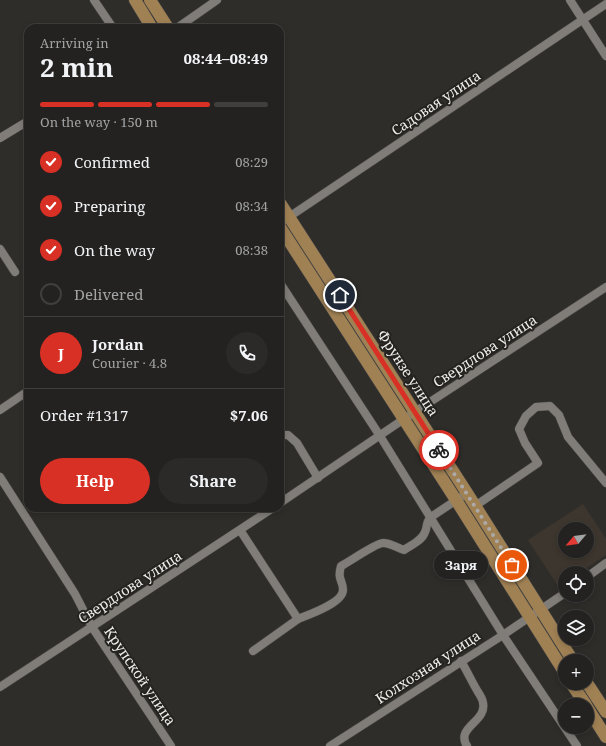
<!DOCTYPE html>
<meta charset="utf-8">
<style>
:root{--surface:#232220;--page:#2b2a29;--text:#f1f3f6;--muted:#a3a4a5;--line:#403f3e;--accent:#d93025}
body{margin:0;font-family:"Noto Serif",serif;background:var(--page);color:var(--text);height:100vh;display:flex;flex-direction:column;font-size:15px;white-space:nowrap}
*{box-sizing:border-box;margin:0}
p{font-size:13px;color:var(--muted)}
.icon{flex:none;width:22px;height:22px;fill:none;stroke:currentColor;stroke-width:2;stroke-linecap:round;stroke-linejoin:round}
.map{position:relative;flex:1;overflow:hidden}
.drawer{position:absolute;left:24px;top:24px;width:260px;height:488px;display:flex;flex-direction:column;background:var(--surface);border-radius:12px;box-shadow:0 2px 6px #0003,0 0 0 1px var(--line)}
.drawer>*{flex:none}
.needle{width:26px;rotate:241deg}
.fabs{position:absolute;left:558px;top:522px;display:grid;gap:8px}
.fabs a{display:grid;place-items:center;width:36px;height:36px;border-radius:50%;background:var(--surface);box-shadow:0 2px 6px #0003,0 0 0 1px var(--line);font-size:20px}
.pin{position:absolute;display:grid;place-items:center;width:34px;height:34px;color:#fff;margin:-17px;border:2px solid #fff;border-radius:50%;box-shadow:0 1px 4px #0007}
.courier{position:absolute;display:grid;place-items:center;width:40px;height:40px;margin:-20px;border:3px solid #d93025;border-radius:50%;background:#fff;color:#222;box-shadow:0 1px 5px #0007}
.bubble{position:absolute;height:28px;border-radius:14px;background:var(--surface);box-shadow:0 2px 6px #0003,0 0 0 1px var(--line);font-size:13px;font-weight:700;line-height:28px;text-align:center}
.head em{font-style:normal;font-weight:700}
.head div{display:flex;flex-direction:column-reverse}
.head{display:flex;align-items:center;justify-content:space-between;height:68px;padding:0 16px}
h1{font-size:26px;font-weight:700;line-height:30px}
.bar{display:grid;grid-template-columns:repeat(4,1fr);gap:6px 4px;align-content:center;height:48px;padding:0 16px}
.bar i{height:5px;border-radius:3px;background:var(--line)}
.bar .selected{background:var(--accent)}
.bar p{grid-column:span 4}
.line{display:flex;align-items:center;gap:10px;padding:0 16px;border-top:1px solid var(--line)}
.line div{flex:1}
.round{display:grid;place-items:center;flex:none;width:42px;height:42px;border-radius:21px;background:var(--page)}
ol{padding:0 16px;list-style:none}
li{display:flex;align-items:center;gap:12px;height:44px}
li p{margin-inline-start:auto}
li .icon{padding:4px;border-radius:50%;background:var(--accent);color:#fff;stroke-width:4}
li:last-child{color:var(--muted)}
li i{width:22px;height:22px;border:2px solid var(--line);border-radius:50%}
.primary-button{display:flex;gap:8px;margin-top:auto;padding:8px 16px}
.primary-button a{flex:1;height:46px;border-radius:24px;background:var(--accent);color:#fff;font-size:16px;font-weight:700;line-height:46px;text-align:center}
.primary-button a+a{background:var(--page);color:var(--text)}
.map>svg:first-child{display:block}
.built{fill:#3c362e;fill-rule:evenodd}
.lines{fill:none;stroke-linecap:round;stroke-linejoin:round}
.street-casing{stroke:#4b4946;stroke-width:9}
.primary-casing{stroke:#4b4946;stroke-width:13}
.street{stroke:#807d79;stroke-width:8}
.primary{stroke:#a08154;stroke-width:12}
.done{stroke:#acaaa8;stroke-width:4;stroke-dasharray:0 7.2}
.route{stroke:#d93025;stroke-width:5}
.labels{text-anchor:middle;stroke-width:4;stroke-linejoin:round;paint-order:stroke}
.street-label{font-size:14px;fill:#f0eeec;stroke:#252320}
</style>
<div class="map">
<svg width="606" height="746" viewBox="0 0 606 746">
<rect width="100%" height="100%" fill="#2f2d2a"/>
<!-- built -->
<path class="built" d="M583,504L606,539V555L579,573H565V582L558,586L528,540ZM565,529H587V551H565Z"/>
<g class="lines">
<!-- street casing -->
<g class="street-casing">
<g id="street">
<polyline points="94,0 113,28"/>
<polyline points="570,0 606,56"/>
<polyline points="177,28 217,0"/>
<polyline points="0,138 28,121"/>
<polyline points="280,223 606,4"/>
<polyline points="0,249 15,272"/>
<polyline points="280,283 380,436 503,635 577,746"/>
<polyline points="0,410 28,391"/>
<polyline points="280,435 288,435 297,443 318,478"/>
<polyline points="0,477 75,594 92,627 171,746"/>
<polyline points="280,503 404,419 606,287"/>
<polyline points="475,506 538,463 525,443 519,429 526,416 536,407 550,406 559,415 568,437 606,483"/>
<polyline points="240,530 298,619 253,651"/>
<polyline points="587,577 606,563"/>
<path d="M298,619C308,615 343,603 343,590C343,580 337,580 341,566C349,562 376,543 383,543C391,543 397,548 404,550C411,545 422,541 425,532C428,526 425,523 431,517L467,493"/>
<path d="M461,661C467,671 472,682 478,692C480,695 483,700 483,703C487,722 455,727 467,746"/>
<polyline points="0,687 273,508"/>
<polyline points="330,746 503,635 565,593"/>
</g>
</g>
<!-- primary casing -->
<g class="primary-casing">
<g id="primary">
<polyline points="135,0 152,28"/>
<polyline points="150,0 168,28"/>
<polyline points="280,203 467,493 573,661"/>
<polyline points="280,227 456,500 565,673"/>
<polyline points="571,683 586,705"/>
<polyline points="587,683 606,712"/>
<polyline points="587,707 606,737"/>
</g>
</g>
<!-- street -->
<use href="#street" class="street"/>
<!-- primary -->
<use href="#primary" class="primary"/>
</g>
<g class="lines">
<!-- done -->
<polyline class="done" points="439,450 512,565"/>
<!-- route -->
<polyline class="route" points="340,295 439,450"/>
</g>
<g class="labels">
<!-- street labels -->
<g class="street-label">
<text transform="translate(436 103) rotate(-34)" y="5">Садовая улица</text>
<text transform="translate(485 351) rotate(-33)" y="5">Свердлова улица</text>
<text transform="translate(408 373) rotate(57)" y="5">Фрунзе улица</text>
<text transform="translate(130 587) rotate(-33)" y="5">Свердлова улица</text>
<text transform="translate(428 667) rotate(-33)" y="5">Колхозная улица</text>
<text transform="translate(140 676) rotate(56)" y="5">Крупской улица</text>
</g>
</g>
</svg>
<div class="fabs">
<a><svg class="needle" viewBox="-14 -14 28 28"><path d="M0-13l5 13h-10z" fill="#e53935"/><path d="M0 13l5-13h-10z" fill="#a3a4a5"/></svg></a>
<a><svg class="icon" aria-label="locate" viewBox="0 0 24 24"><circle cx="12" cy="12" r="6"/><path d="M12 2v4M12 18v4M2 12h4M18 12h4"/></svg></a>
<a><svg class="icon" aria-label="layers" viewBox="0 0 24 24"><path d="M12 4l9 5-9 5-9-5zM3 14l9 5 9-5"/></svg></a>
<a>+</a>
<a>−</a>
</div>
<div class="pin" style="left:512px;top:565px;background:#ea580c"><svg class="icon" aria-label="bag" viewBox="0 0 24 24"><path d="M5 8h14l-1 12H6zM9 8a3 3 0 0 1 6 0"/></svg></div>
<div class="pin" style="left:340px;top:295px;background:#1f2937"><svg class="icon" aria-label="home" viewBox="0 0 24 24"><path d="M3 11l9-7 9 7M6 9v11h12V9"/></svg></div>
<div class="courier" style="left:439px;top:450px"><svg class="icon" aria-label="bike" viewBox="0 0 24 24"><circle cx="6" cy="16" r="4"/><circle cx="18" cy="16" r="4"/><path d="M6 16l4-8h5l3 8M10 8l3 8H6M13 5h3"/></svg></div>
<div class="bubble" style="left:434px;top:551px;width:54px">Заря</div>
<section class="drawer">
<div class="head"><div><h1>2 min</h1><p>Arriving in</p></div><em>08:44–08:49</em></div>
<div class="bar"><i class="selected"></i><i class="selected"></i><i class="selected"></i><i></i><p>On the way · 150 m</p></div>
<ol>
<li><svg class="icon" aria-label="check" viewBox="0 0 24 24"><path d="M5 12l5 5 9-10"/></svg>Confirmed<p>08:29</p></li>
<li><svg class="icon" aria-label="check" viewBox="0 0 24 24"><path d="M5 12l5 5 9-10"/></svg>Preparing<p>08:34</p></li>
<li><svg class="icon" aria-label="check" viewBox="0 0 24 24"><path d="M5 12l5 5 9-10"/></svg>On the way<p>08:38</p></li>
<li><i></i>Delivered</li>
</ol>
<div class="line" style="height:72px"><b class="round" style="background:var(--accent);color:#fff">J</b><div><b>Jordan</b><p>Courier · 4.8</p></div><a class="round"><svg class="icon" aria-label="phone" viewBox="0 0 24 24"><path d="M5 4h4l2 5-3 2q2 4 5 5l2-3 5 2v4C11 20 4 13 5 4z"/></svg></a></div>
<div class="line" style="height:52px"><div>Order #1317</div><b>$7.06</b></div>
<div class="primary-button"><a>Help</a><a>Share</a></div>
</section>
</div>
